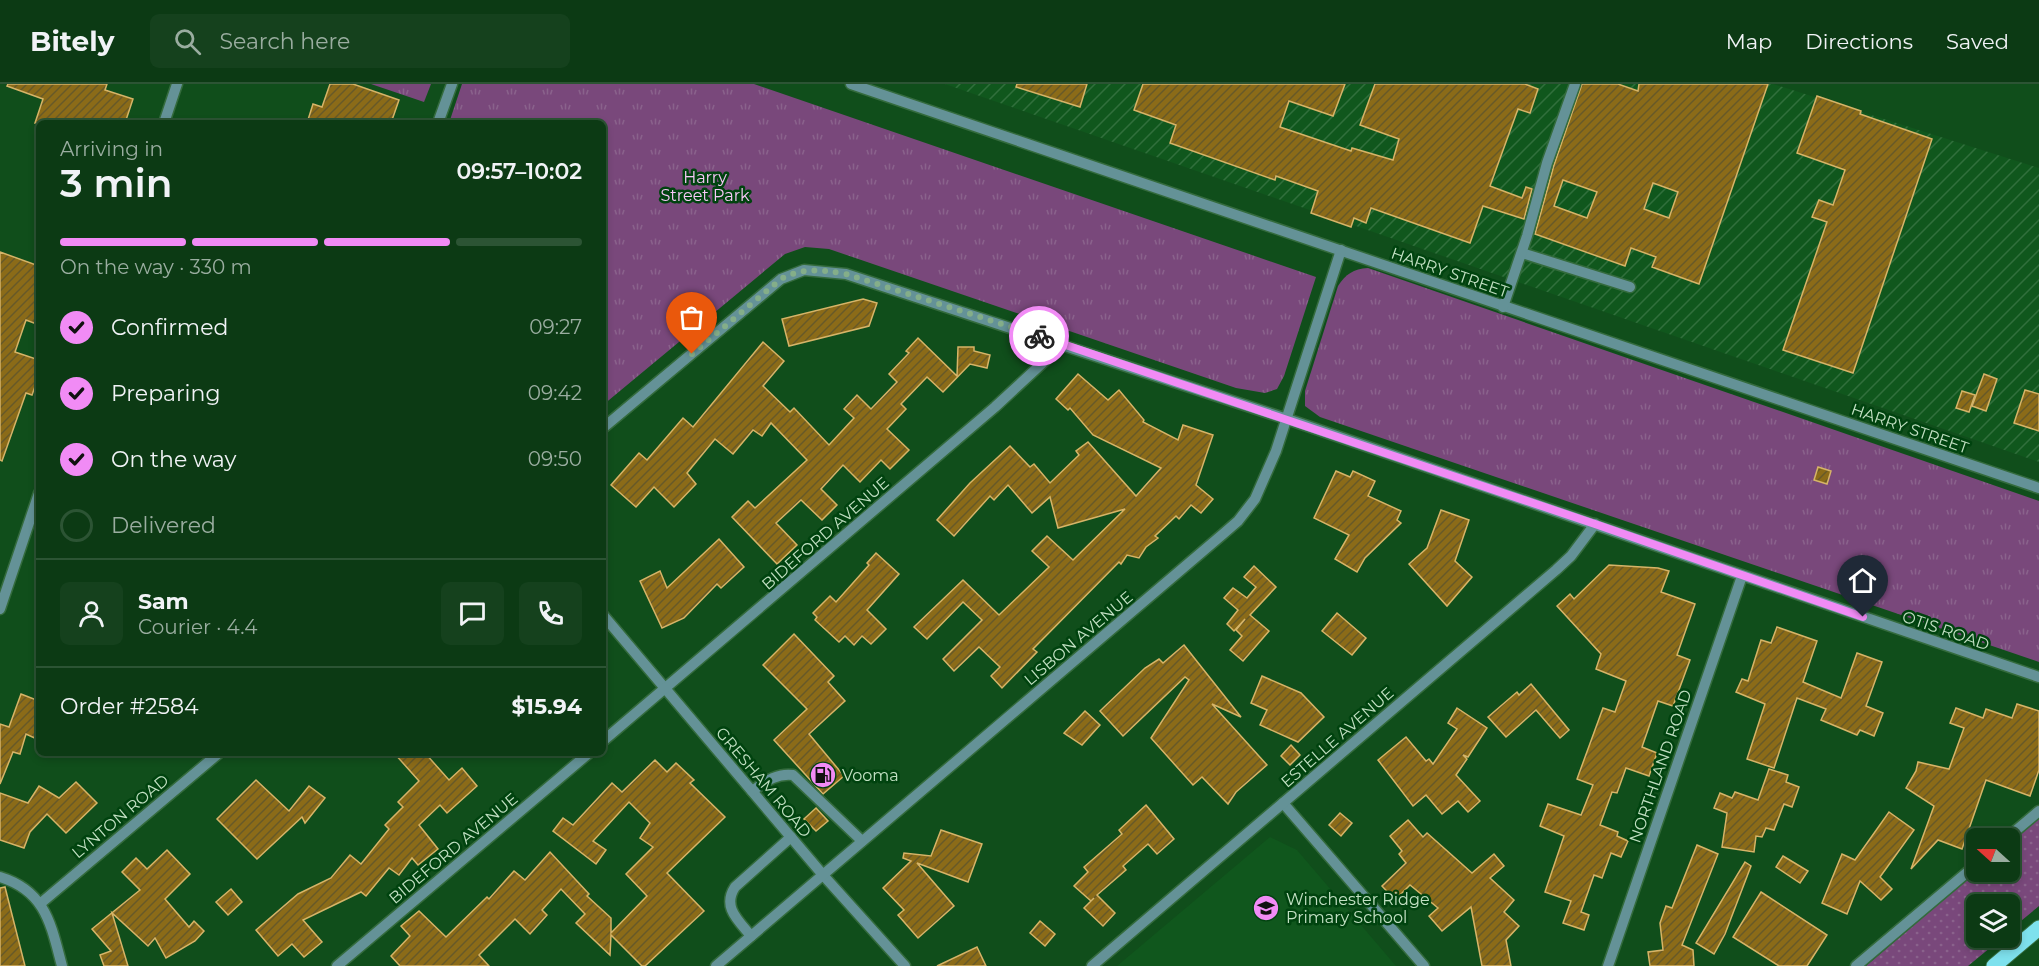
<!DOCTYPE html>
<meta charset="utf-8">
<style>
:root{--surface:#0c3a14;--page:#15411d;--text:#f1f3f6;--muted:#9aada0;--line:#2c5434;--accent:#f18bf5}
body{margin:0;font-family:Montserrat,sans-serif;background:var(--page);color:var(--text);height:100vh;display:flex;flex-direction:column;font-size:22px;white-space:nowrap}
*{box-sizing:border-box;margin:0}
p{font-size:20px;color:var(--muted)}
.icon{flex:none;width:33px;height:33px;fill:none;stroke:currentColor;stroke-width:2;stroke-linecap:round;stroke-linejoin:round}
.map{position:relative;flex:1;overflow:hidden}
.drawer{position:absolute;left:36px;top:36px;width:570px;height:636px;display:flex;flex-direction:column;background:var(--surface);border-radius:9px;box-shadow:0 3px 9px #0003,0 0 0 2px var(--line)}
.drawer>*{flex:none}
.needle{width:39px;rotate:291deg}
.fabs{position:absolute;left:1966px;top:744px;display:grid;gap:12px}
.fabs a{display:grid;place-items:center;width:54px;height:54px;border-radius:9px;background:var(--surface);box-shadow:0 3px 9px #0003,0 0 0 2px var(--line);font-size:30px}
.pin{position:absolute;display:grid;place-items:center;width:51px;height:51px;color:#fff;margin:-62px -26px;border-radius:50% 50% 50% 0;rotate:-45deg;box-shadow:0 0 6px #0007}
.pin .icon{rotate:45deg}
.courier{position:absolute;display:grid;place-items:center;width:60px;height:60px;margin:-30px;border:4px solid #f18bf5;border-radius:50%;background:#fff;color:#222;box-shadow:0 2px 8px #0007}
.overview em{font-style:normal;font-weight:600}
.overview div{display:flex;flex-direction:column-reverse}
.overview{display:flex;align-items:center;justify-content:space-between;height:102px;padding:0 24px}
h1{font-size:39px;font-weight:600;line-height:45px}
.bar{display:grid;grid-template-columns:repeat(4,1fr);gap:9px 6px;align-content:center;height:72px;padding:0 24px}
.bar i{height:8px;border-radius:4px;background:var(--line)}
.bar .active{background:var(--accent)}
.bar p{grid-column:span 4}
.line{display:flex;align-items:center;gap:15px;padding:0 24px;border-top:2px solid var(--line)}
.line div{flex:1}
.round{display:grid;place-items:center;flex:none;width:63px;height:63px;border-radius:9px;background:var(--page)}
ol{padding:0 24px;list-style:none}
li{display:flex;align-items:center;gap:18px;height:66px}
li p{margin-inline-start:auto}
li .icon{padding:6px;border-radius:50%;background:var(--accent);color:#111;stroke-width:4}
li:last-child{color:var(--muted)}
li i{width:33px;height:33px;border:3px solid var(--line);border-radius:50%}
header{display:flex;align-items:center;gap:36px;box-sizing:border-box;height:84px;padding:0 30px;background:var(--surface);border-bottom:2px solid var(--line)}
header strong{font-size:28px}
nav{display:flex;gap:33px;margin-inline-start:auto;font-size:21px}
.search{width:420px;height:54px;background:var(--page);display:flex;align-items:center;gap:15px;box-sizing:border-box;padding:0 21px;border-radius:9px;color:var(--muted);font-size:22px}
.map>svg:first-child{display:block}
.built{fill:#10571d}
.industrial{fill:url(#industrial-furrows)}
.grass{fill:url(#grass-dots)}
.park{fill:url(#park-tufts)}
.building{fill:url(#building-hatch);stroke:#d6b468;stroke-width:1.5;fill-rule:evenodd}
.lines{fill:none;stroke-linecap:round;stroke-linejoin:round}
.minor-casing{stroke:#346b3d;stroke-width:13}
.major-casing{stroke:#346b3d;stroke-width:17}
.minor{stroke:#649297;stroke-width:10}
.major{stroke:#7ee1ed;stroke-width:15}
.done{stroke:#84ae89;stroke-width:6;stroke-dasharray:0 10.8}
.route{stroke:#f18bf5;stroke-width:8}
.labels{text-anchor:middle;stroke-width:5;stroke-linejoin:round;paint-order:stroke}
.park-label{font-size:16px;fill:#f8c8f9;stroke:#00430f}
.street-label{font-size:16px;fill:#c3e1c4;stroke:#00430f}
.poi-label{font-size:16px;fill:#c3e1c4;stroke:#00430f;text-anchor:start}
</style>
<header>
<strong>Bitely</strong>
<div class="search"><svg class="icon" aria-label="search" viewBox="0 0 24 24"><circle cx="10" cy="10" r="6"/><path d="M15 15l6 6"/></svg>Search here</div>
<nav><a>Map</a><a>Directions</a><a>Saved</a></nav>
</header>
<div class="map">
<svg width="2039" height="882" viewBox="0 0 2039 882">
<defs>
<pattern id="industrial-furrows" width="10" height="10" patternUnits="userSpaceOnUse" patternTransform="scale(1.5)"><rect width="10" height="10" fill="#10571d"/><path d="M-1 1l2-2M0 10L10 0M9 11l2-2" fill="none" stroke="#316f3c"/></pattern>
<pattern id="grass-dots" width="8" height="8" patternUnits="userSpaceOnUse" patternTransform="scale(1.5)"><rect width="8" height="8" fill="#79487b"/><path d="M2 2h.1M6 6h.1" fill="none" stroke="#8a628c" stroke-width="1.8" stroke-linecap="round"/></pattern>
<pattern id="park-tufts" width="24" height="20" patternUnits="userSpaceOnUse" patternTransform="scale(1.5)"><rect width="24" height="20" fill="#79487b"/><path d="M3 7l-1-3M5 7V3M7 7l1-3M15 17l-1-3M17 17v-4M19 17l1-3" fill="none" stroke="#8a628c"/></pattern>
<pattern id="building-hatch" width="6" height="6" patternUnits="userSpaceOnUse" patternTransform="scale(1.5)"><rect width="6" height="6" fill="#8b6b18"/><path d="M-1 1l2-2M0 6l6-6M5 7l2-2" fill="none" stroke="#675928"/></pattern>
</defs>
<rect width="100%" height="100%" fill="#104e1b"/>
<!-- built -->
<polygon class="built" points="1270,753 1297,766 1396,882 1117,882"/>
<!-- industrial -->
<polygon class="industrial" points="945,0 1773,0 2039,84 2039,378"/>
<!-- grass -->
<polygon class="grass" points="2039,734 2039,822 2010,846 2010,820 1977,820 1977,854 2002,854 1968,882 1866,882 1977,787 2010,788 2010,759"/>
<!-- park -->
<g class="park">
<polygon points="371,0 431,0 424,18"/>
<polygon points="462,0 754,0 1316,193 1284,292 1277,305 1265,309 1236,304 829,165 805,163 785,170 603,321 603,39 449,39"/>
<path d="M1368,184L2039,417V578L1320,333L1305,322V307L1338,202C1346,190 1353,185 1368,184Z"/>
</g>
<!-- building -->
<g class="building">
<polygon points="8,0 107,0 105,6 133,15 125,39 35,39 43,15 7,2"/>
<polygon points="330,0 353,0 399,16 391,39 307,39 313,20 322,23"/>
<polygon points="1017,0 1087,0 1080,23 1016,3"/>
<polygon points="1143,0 1345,0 1333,32 1289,17 1280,43 1351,67 1352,64 1393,76 1399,55 1360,41 1375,0 1525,0 1538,5 1530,29 1518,25 1490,102 1522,114 1526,103 1532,105 1524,135 1483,122 1470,159 1371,124 1366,139 1354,134 1351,143 1311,129 1318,107 1276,92 1275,96 1170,59 1176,41 1134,26"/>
<path d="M1582,0H1618L1638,7L1639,0H1768L1699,200L1652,183L1656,173L1631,164L1625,182L1535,150L1554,81ZM1563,96L1597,108L1587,134L1554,122ZM1653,99L1678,108L1669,134L1644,125Z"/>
<polygon points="1817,12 1861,27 1860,30 1932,55 1853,289 1783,266 1827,138 1812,133 1819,116 1833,121 1845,86 1797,69"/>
<polygon points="0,168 39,182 39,241 26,236 15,268 39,276 39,291 32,311 26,309 2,377 0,376"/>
<polygon points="863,215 877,219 869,242 789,262 782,235"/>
<polygon points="918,254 957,292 958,263 974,263 974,267 990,271 987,284 970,280 943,308 927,293 901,320 906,325 887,345 909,366 890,385 881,376 860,398 843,381 821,405 837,421 822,436 801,416 776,439 797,461 777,480 732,433 748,417 755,424 807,376 771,339 762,352 753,346 733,370 715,355 687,389 696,400 674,423 654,403 636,423 611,401 639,369 647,376 683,334 693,343 763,258 784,277 763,302 790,328 794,324 829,361 854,334 844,325 857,311 871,325 897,298 889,290 909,269 906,267"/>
<polygon points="1078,290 1108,316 1119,306 1144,336 1143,338 1178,356 1183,341 1213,351 1196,401 1213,415 1201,429 1191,421 1179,435 1176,432 1155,452 1158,454 1146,463 1139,474 1127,471 1121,480 1119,478 1033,565 1037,568 1002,604 991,592 1000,583 979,563 954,587 943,575 982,536 963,518 927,555 914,543 963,496 999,531 1049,483 1032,467 1047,452 1073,476 1125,425 1058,444 1050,413 1032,429 1008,401 994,416 990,412 954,452 937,436 970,399 1010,362 1030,383 1034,380 1050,399 1079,371 1076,367 1088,358 1136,412 1161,384 1093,351 1070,324 1068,326 1056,315"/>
<polygon points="1984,290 1997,295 1986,327 1972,322"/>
<polygon points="2025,306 2039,310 2039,347 2014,339"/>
<polygon points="1962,307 1975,311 1969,328 1956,324"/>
<polygon points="1818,383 1831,387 1827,400 1814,396"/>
<polygon points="1336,387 1350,393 1353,387 1375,397 1368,412 1401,427 1397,436 1401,439 1365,474 1357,488 1335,475 1349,451 1314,434"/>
<polygon points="1441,426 1469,436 1455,477 1472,493 1447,522 1409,480 1427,464"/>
<polygon points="719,455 744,483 721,504 717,500 684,534 662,544 640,497 660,487 667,504"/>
<polygon points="876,469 899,490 867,526 886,545 871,560 862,552 854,561 845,552 839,558 815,536 817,533 813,529 830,512 836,518 869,481 867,479"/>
<polygon points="1609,481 1658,484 1669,487 1661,508 1695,520 1677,571 1690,576 1673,622 1658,617 1642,663 1657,669 1649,692 1626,684 1617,709 1612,708 1600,741 1618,748 1617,752 1628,757 1621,773 1611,769 1602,794 1594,791 1581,828 1589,831 1584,846 1563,839 1571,817 1545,808 1564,752 1540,742 1548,720 1581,731 1593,701 1577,695 1603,624 1615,628 1626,597 1596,585 1601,570 1557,522 1570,510 1574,515"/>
<polygon points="1254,482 1276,503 1250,531 1269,547 1243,577 1230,566 1242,552 1236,546 1245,535 1234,547 1227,540 1238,526 1224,514 1233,504 1247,514 1256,503 1244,493"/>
<polygon points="1337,529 1366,554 1352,571 1322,547"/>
<polygon points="1777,543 1817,557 1803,598 1841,614 1857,569 1882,578 1866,622 1883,629 1874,652 1860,646 1857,651 1821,636 1826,625 1797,614 1774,684 1747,675 1765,620 1736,608 1742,595 1748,597 1761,556 1771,559"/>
<polygon points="794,550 834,592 828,598 845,617 809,650 844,692 823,710 774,656 807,625 763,581"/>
<polygon points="1184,561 1241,633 1212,620 1267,681 1236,708 1228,720 1202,693 1193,701 1151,654 1189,596 1185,593 1123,652 1100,627 1145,584 1159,575 1163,579"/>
<polygon points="1262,592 1301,609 1324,633 1298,658 1260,641 1267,626 1251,619"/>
<polygon points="1531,600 1569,646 1560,654 1536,626 1506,653 1488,633 1517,608 1519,611"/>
<polygon points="21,610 39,617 39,656 26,650 20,670 13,668 0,700 0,640 9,643"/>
<polygon points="2017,620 2039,627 2039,686 2030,712 1986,696 1962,765 1938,756 1911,785 1934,722 1906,704 1916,687 1918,678 1949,685 1964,644 1950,639 1956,624 1983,634 1986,625 2012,634"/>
<polygon points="1457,624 1487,644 1468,673 1463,671 1467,675 1456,691 1480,717 1468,728 1458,717 1442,730 1426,711 1413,722 1378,676 1406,653 1426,677 1429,675 1433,680 1457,645 1448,639"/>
<polygon points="1085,627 1100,641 1082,661 1064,649"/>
<polygon points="1291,661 1300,671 1290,681 1281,672"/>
<polygon points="394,669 425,669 449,696 462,684 477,702 447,729 440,721 419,741 438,765 418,781 412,774 399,791 389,784 366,812 361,808 303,836 322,858 304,873 292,860 278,872 256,846 298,810 331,794 350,771 361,780 389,745 385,741 403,723 398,718 419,697"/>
<polygon points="655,676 667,688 676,679 694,696 690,699 725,733 667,789 704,827 645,882 642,882 611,851 610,871 576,839 585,830 561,805 542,826 547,831 530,850 515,835 479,871 489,882 400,882 391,872 410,852 401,842 419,827 446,853 487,813 489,815 514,787 525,796 550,768 589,810 587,812 611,834 611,849 647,812 626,790 653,763 640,754 650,739 629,718 593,757 606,766 596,780 553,747 563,734 573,741 612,699 622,708"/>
<polygon points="1769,685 1788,691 1786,698 1799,703 1792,723 1784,720 1774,746 1766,744 1762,753 1756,752 1754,768 1722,763 1727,729 1714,724 1720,709 1732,714 1735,708 1758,716"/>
<polygon points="256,696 289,727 309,702 325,714 305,739 302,733 257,775 217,735"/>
<polygon points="76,698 97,719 66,749 47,730 30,748 24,764 0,756 0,709 28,719 39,702 59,714"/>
<polygon points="1146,721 1174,755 1157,770 1148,760 1123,782 1126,786 1097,811 1115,829 1103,842 1084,824 1094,814 1091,817 1074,802 1088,788 1084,783 1122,750 1119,746"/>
<polygon points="816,724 828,737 816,747 804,735"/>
<polygon points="1889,728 1914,746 1880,793 1892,805 1881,816 1860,797 1847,830 1822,819 1842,770 1855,776"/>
<polygon points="1340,729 1352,739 1341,752 1329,741"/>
<polygon points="1408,736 1423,753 1427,749 1472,789 1494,770 1504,782 1490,794 1514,816 1504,828 1519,842 1506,856 1511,882 1482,882 1471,823 1442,847 1429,832 1438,824 1410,801 1395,816 1382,802 1406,779 1399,770 1402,767 1390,752"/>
<polygon points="941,746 982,760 968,798 917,779 954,822 918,854 898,831 904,826 883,804 911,777 903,774 904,769 931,772"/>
<polygon points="1697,761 1718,770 1682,861 1693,866 1694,882 1650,882 1648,868 1663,866 1660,839 1666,822 1672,824"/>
<polygon points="167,766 190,790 165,815 189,843 194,837 204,847 195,857 166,874 155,854 148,862 112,829 128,882 104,882 100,871 111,867 92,845 140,806 122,788 136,774 147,785"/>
<polygon points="1783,772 1808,787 1800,799 1776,783"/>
<polygon points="1745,778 1751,782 1725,850 1714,870 1696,859"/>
<polygon points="5,803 25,882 0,882 0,804"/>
<polygon points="231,805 242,818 228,831 216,818"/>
<polygon points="1761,808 1827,851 1807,882 1779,882 1733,853"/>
<polygon points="1040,837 1055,850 1045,862 1030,849"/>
<polygon points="977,863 986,882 937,882"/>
</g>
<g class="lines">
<!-- minor casing -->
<g class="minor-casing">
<g id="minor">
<polyline points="851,0 2039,404"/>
<polyline points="164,39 177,0"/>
<polyline points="438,39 452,0"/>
<polyline points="1522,169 1630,203"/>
<polyline points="1503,223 1527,152 1547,79 1575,0"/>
<polyline points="603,344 781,195 804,186 846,190 1287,335 2039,593"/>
<polyline points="0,525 39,409"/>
<polyline points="603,531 823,791 905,882"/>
<polyline points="603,657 995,323 1063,260"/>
<path d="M752,707C765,698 776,689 793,691L862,757"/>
<polyline points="1283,719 1424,882"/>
<polyline points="2007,754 2039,727"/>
<path d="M0,793C46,807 51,841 62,882"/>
<polyline points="41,819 219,669"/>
<path d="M751,852C738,836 722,823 735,803L791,753"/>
<polyline points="337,882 589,669"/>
<polyline points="716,882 1223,450 1238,437 1255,415 1276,367 1341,166"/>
<polyline points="1092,882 1556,486 1571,472 1595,440"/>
<polyline points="1608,882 1742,492"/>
<polyline points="1856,882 1977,780"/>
</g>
</g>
<!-- major casing -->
<g class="major-casing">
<polyline id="major" points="1994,882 2039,844"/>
</g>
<!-- minor -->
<use href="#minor" class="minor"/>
<!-- major -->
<use href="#major" class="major"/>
</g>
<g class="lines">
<!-- done -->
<path class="done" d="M692,270L781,195C804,183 821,186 846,190L1039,252"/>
<!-- route -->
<polyline class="route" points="1039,252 1595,440 1863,533"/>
</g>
<!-- icons -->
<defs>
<g id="fuel-disc" transform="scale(1.35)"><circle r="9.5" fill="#f18bf5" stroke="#00430f"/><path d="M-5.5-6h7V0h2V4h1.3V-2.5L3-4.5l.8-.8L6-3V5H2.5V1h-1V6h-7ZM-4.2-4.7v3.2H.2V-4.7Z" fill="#111"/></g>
<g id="school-disc" transform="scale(1.35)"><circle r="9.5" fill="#f18bf5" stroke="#00430f"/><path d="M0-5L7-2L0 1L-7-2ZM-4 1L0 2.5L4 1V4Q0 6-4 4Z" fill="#111"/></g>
</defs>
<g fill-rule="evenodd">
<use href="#fuel-disc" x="823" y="691"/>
<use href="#school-disc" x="1266" y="824"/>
</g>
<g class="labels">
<!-- park labels -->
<g class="park-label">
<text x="705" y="99">Harry<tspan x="705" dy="18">Street Park</tspan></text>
</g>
<!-- street labels -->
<g class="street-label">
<text transform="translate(1450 188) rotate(19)" y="6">HARRY STREET</text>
<text transform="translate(1910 344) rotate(19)" y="6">HARRY STREET</text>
<text transform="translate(825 449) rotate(-41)" y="6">BIDEFORD AVENUE</text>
<text transform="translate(1946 546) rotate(19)" y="6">OTIS ROAD</text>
<text transform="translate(1078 554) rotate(-40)" y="6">LISBON AVENUE</text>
<text transform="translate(1337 653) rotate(-41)" y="6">ESTELLE AVENUE</text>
<text transform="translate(1660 682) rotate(-71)" y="6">NORTHLAND ROAD</text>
<text transform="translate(764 698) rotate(50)" y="6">GRESHAM ROAD</text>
<text transform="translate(120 732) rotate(-40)" y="6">LYNTON ROAD</text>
<text transform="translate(453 764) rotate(-40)" y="6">BIDEFORD AVENUE</text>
</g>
<!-- poi labels -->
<g class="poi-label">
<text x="842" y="697">Vooma</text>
<text x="1286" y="821">Winchester Ridge<tspan x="1286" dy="18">Primary School</tspan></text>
</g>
</g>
</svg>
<div class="fabs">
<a><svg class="needle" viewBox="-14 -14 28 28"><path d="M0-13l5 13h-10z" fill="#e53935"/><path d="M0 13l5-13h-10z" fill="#9aada0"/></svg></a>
<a><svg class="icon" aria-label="layers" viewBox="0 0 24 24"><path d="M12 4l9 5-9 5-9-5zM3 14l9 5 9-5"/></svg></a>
</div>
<div class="pin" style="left:692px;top:270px;background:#ea580c"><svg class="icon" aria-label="bag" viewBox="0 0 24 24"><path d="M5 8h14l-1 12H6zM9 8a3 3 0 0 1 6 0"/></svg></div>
<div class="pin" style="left:1863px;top:533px;background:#1f2937"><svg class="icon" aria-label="home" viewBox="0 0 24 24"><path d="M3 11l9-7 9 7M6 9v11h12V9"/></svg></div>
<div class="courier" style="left:1039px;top:252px"><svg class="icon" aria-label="bike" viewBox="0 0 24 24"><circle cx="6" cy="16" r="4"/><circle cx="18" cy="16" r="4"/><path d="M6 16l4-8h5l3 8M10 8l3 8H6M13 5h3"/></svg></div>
<section class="drawer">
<div class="overview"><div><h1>3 min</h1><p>Arriving in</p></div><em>09:57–10:02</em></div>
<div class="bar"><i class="active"></i><i class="active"></i><i class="active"></i><i></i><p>On the way · 330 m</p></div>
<ol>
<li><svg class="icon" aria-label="check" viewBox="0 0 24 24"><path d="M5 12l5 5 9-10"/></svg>Confirmed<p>09:27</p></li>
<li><svg class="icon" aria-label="check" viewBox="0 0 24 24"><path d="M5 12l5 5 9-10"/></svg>Preparing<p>09:42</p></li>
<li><svg class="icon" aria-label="check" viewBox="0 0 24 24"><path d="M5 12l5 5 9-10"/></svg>On the way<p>09:50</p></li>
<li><i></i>Delivered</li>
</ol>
<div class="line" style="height:108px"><a class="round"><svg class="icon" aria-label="person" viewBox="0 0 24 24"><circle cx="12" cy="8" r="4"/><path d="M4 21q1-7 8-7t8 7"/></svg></a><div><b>Sam</b><p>Courier · 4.4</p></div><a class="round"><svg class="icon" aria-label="chat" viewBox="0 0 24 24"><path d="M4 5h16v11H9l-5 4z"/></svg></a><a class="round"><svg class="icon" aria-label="phone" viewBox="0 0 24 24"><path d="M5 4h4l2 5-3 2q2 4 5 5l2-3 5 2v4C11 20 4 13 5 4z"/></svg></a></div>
<div class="line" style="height:78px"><div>Order #2584</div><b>$15.94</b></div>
</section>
</div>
